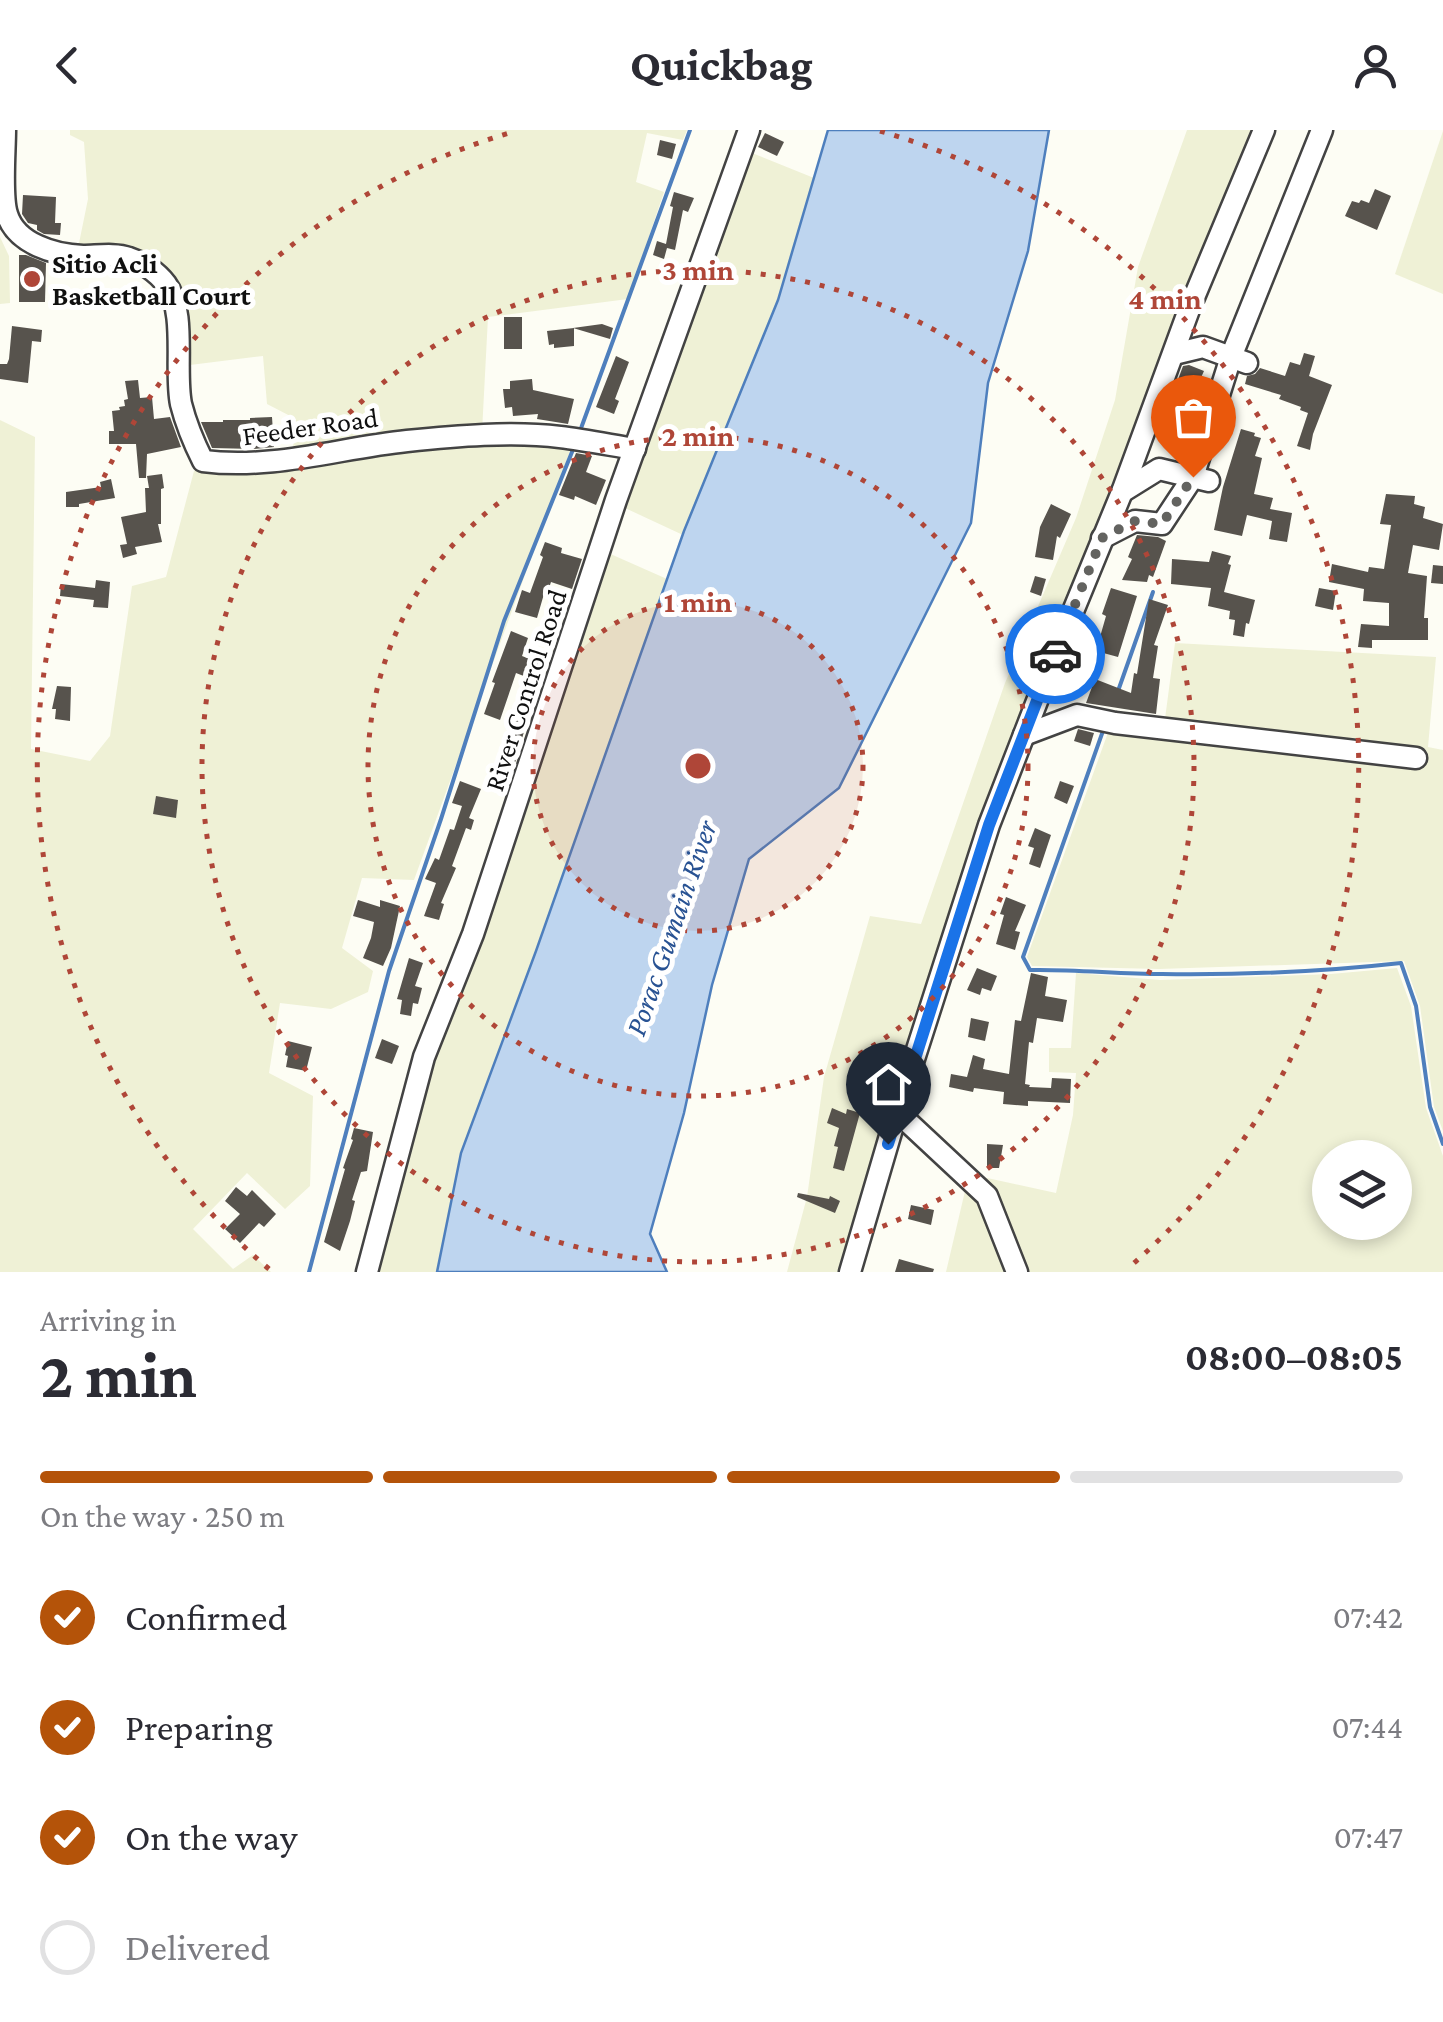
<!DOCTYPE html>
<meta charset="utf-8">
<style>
:root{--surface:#fff;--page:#f7f7f7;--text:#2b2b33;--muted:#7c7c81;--line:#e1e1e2;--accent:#b45309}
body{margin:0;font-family:"Crimson Pro",serif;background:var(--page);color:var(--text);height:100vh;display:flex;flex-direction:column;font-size:38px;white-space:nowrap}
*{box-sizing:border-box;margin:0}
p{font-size:32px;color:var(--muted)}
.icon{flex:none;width:55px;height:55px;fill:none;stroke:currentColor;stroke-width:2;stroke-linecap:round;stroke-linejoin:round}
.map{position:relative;height:1142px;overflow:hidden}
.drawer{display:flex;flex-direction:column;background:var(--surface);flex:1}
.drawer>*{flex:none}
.fabs{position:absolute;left:1312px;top:1010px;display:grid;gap:20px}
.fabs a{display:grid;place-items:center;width:100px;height:100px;border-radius:50%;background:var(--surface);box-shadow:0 5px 15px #0003;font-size:50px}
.pin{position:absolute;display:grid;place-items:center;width:85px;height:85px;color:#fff;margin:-102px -42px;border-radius:50% 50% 50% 0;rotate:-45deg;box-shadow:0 0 10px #0007}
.pin .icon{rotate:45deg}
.courier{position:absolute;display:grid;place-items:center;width:100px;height:100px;margin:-50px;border:8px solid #1a73e8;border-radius:50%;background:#fff;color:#222;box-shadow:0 2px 12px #0007}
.overview em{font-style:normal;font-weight:700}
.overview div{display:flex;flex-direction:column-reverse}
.overview{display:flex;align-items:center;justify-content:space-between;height:170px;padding:0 40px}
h1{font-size:65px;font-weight:700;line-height:75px}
.bar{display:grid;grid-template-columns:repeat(4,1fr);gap:15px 10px;align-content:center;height:120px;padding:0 40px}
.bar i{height:12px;border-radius:8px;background:var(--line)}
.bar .selected{background:var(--accent)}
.bar p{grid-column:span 4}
ol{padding:0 40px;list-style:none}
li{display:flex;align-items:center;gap:30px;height:110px}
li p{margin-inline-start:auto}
li .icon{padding:10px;border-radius:50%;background:var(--accent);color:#fff;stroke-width:4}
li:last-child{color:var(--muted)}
li i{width:55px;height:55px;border:5px solid var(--line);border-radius:50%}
header{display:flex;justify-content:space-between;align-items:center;height:130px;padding:0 40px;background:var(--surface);font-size:45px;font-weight:700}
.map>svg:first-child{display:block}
.farmland{fill:#eff1d6;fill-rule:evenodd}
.water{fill:#bed5ef;stroke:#4e7fbd;stroke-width:2.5}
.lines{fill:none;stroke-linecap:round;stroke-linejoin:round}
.stream{stroke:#4e7fbd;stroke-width:4}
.building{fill:#57534d}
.minor-casing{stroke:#434343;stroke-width:25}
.minor{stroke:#fff;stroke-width:20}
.done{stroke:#636360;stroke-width:10;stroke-dasharray:0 18}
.route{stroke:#1a73e8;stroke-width:12}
.ring{fill:none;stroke:#af4638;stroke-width:5;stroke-dasharray:5 10}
.poi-dot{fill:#af4638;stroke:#fff;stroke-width:4}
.labels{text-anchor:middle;stroke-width:10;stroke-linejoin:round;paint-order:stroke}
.poi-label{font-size:28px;font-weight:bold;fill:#101010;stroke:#fff;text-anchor:start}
.street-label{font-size:28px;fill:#101010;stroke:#fff}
.water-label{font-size:30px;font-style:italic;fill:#285293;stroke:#fff}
.centre{fill:#af4638;stroke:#fff;stroke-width:5}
.ring-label{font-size:30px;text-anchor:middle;font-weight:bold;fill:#af4638;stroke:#fff;stroke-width:10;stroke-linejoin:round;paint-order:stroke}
</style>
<header><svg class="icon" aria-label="back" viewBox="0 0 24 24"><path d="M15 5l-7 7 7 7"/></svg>Quickbag<svg class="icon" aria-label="person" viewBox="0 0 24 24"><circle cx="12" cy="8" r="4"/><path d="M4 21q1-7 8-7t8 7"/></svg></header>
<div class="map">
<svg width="1443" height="1142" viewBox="0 0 1443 1142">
<rect width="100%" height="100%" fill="#fdfdf4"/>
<!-- farmland -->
<g class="farmland">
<polygon points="70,0 687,0 683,10 647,3 636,52 664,62 628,169 488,187 482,302 292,327 296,289 267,274 263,226 182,236 156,135 77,123 88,69 84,12 70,5"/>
<polygon points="1187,0 1261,0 1095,406 842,1142 787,1142 807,1067 824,947 870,786 921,794 1005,553 1076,388 1115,270 1138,137"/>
<polygon points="1443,1 1443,164 1395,144"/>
<polygon points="752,23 814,48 778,170 683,405 625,378 631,354 646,321"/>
<polygon points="0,107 9,126 10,173 0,174"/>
<polygon points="0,290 35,307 31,619 90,631 110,606 132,456 166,447 194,341 203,336 405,314 573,313 414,750 362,748 342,818 373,841 368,862 331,879 280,873 269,943 313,966 310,1056 285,1079 247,1043 193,1099 233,1139 253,1125 271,1142 0,1142"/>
<polygon points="606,422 667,449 536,821 461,1023 437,1142 371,1142 430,930"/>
<polygon points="1175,513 1436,527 1428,617 1443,620 1443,1001 1434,977 1420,876 1404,831 1159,839 1032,836 1027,827 1110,597 1163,604"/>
<path d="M1397,838L1411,876L1426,978L1443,1026V1142H946L969,1044L1056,1063L1073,985L1076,943L1049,942V918H1071L1076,843L1160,850L1331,844ZM1330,1028H1395V1092H1330Z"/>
</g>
<!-- water -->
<polygon class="water" points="828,0 1049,0 1028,121 988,253 971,393 839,658 749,729 712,855 684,983 650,1104 667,1142 437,1142 461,1023 536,821 684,401 778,170"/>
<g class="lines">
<!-- stream -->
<g class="stream">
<polyline points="580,301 690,0"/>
<polyline points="1118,561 1153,462"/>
<path d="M1104,598L1023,827L1030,840C1074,839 1118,844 1162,844C1241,845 1321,842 1401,833L1416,876L1430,977L1443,1014"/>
<polyline points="309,1142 389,841 441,689 504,491 574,317"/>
</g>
</g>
<!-- building -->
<g class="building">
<polygon points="765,3 784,12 777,26 758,17"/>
<polygon points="660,10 676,14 672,29 657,25"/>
<polygon points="1375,59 1391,66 1377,100 1345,86 1352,71 1359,73 1361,70 1369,73"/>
<polygon points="674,62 694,68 688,82 683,80 675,120 667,118 664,129 653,125 657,111 666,114 673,77 670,76"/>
<polygon points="23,65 56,67 55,93 61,93 60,105 44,104 37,100 37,95 28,93 22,84"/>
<polygon points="19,125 26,125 46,133 45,172 19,172"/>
<rect x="504" y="187" width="18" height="32"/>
<polygon points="602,194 613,198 610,209 573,198"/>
<polygon points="12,196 42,200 41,212 32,211 28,253 0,249 0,234 7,234 9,229"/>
<polygon points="574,198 574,216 554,218 554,214 549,215 547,201"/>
<polygon points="1304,223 1315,226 1309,246 1332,255 1313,304 1310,320 1297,316 1308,283 1300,280 1301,277 1279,269 1281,265 1245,254 1247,246 1255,244 1260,238 1285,246 1290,232 1300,235"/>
<polygon points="616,226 629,232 615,269 619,271 614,284 596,277"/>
<polygon points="1189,235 1204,241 1199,252 1191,248 1186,259 1176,255 1183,236"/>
<polygon points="532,249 533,260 574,269 568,294 537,289 538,284 513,286 512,277 505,278 503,259 510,259 510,251"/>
<polygon points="138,250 140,268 152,267 154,289 170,287 181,317 147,324 146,348 139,348 136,314 109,314 109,301 114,301 112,281 120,280 119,277 125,276 124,270 128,269 125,251"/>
<polygon points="272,287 274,317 254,319 212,318 201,292 223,292 223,290 250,290 250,288"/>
<polygon points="1241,299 1255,303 1254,306 1261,308 1255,326 1262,328 1254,364 1273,368 1270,379 1292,383 1287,412 1269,409 1272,391 1247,385 1242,406 1214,400 1223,357"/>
<polygon points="576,323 592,326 586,342 606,350 596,375 575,366 574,370 559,365"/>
<polygon points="162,344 164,358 161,359 161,394 158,394 162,412 135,417 137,424 123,428 120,415 127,414 121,387 146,382 145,358 149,358 147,346"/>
<polygon points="111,349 115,368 79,374 79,377 66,377 66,362 101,357 100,352"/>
<polygon points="1386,364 1415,366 1414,374 1425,377 1423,388 1443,394 1439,420 1413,415 1408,443 1427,446 1424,488 1428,488 1428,510 1372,510 1372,518 1358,517 1361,494 1389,496 1389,473 1363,471 1364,459 1329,452 1332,434 1368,442 1369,437 1384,439 1391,395 1380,394"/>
<polygon points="1051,374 1071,384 1060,408 1057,406 1053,430 1035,427 1040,397"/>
<polygon points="1137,405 1158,407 1166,411 1153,447 1149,445 1147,452 1122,450 1132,429 1128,427"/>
<polygon points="545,412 562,418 561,423 582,429 572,459 551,452 549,458 546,457 537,488 515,482 522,460 530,463 543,427 540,425"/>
<polygon points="1212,421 1231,426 1228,434 1231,435 1224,462 1255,470 1249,494 1246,493 1244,507 1233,505 1235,490 1229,489 1230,481 1208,476 1211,458 1171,454 1172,429 1209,432"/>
<polygon points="1433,435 1443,436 1443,454 1431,453"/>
<polygon points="1035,446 1046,449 1041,466 1030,462"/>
<polygon points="96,450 110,452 108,478 93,477 94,470 60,466 61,454 95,458"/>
<polygon points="1111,458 1137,466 1118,527 1096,521 1106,486 1102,484"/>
<polygon points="1319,458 1336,461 1333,480 1315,476"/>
<polygon points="1149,469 1168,475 1154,515 1158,516 1153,548 1160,549 1156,584 1086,573 1095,549 1131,563 1134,543 1137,544"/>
<polygon points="511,501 528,508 522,526 540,533 534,550 516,543 500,590 484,584 495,553 492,552"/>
<polygon points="57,556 71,557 70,591 55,589 56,579 52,579"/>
<polygon points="517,587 527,591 516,630 504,659 485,652 491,638 499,641"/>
<polygon points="1078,599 1094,603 1090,616 1074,611"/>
<polygon points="460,651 481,659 469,688 474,690 471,700 466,698 452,736 456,738 441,773 444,774 439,790 424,786 436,753 425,749 435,728 439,730 450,699 454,700 462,676 452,673"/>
<polygon points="1060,651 1074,656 1067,674 1054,668"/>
<polygon points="156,666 178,670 176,688 153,684"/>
<polygon points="1035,698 1051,705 1040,738 1029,734 1034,718 1028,716"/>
<polygon points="1006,767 1026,775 1015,801 1020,802 1015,820 996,814 1004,785 1000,784"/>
<polygon points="358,770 380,777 380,770 400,776 391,818 383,836 363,828 371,808 374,792 353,786"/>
<polygon points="409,828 423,833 415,856 422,858 418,874 413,873 411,886 400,884 402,870 397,869"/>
<polygon points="977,838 997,846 991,861 982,858 980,865 967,860"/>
<polygon points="1031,843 1048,847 1045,866 1067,870 1063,892 1037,888 1033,913 1029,912 1025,954 1030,955 1029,957 1051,958 1052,948 1071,949 1070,973 1028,971 1028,976 1003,974 1004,962 974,958 973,962 949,957 951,944 967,947 973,925 985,929 983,939 1009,944 1015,890 1021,891"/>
<polygon points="971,888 989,892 985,911 968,907"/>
<polygon points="382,909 399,916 392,934 375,928"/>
<polygon points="288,911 312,917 306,941 286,937 288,926 285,925"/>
<polygon points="832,978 846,984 847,979 860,983 844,1041 833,1038 838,1017 834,1016 839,998 827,993"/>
<polygon points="354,998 373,1002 367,1041 361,1042 352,1070 355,1071 350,1091 340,1121 324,1112 345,1039 343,1038 353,1010 351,1009"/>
<polygon points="987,1014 1003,1015 999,1038 987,1038"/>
<polygon points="236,1057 247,1066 252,1060 276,1084 264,1097 259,1093 240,1113 225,1099 240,1084 225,1071"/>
<polygon points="798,1063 829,1069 830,1066 840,1071 835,1083 797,1067"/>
<polygon points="911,1075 934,1080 931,1095 908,1089"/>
<polygon points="899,1129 934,1139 933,1142 895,1142"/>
</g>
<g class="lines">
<!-- minor casing -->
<g class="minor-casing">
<g id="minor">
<path d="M5,0C5,21 1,66 7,84C16,114 55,125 83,126C97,126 115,123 129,128C142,132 157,142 166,154C187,182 174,240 181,274C186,294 194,313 203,331C273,340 339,318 407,311C455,306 513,301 560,307C585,310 610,315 635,319"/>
<polyline points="1174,224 1203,217 1247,233"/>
<polyline points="1122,362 1159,339 1209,351"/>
<polyline points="1102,408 1135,391 1162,394 1193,347 1231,227 1322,0"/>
<polyline points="1024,605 1077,585 1115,593 1416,628"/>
<polyline points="897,982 987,1066 1017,1142"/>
<polyline points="367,1142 424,927 473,804 616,370 749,0"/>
<polyline points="850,1142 897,982 989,695 1053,530 1122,362 1190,177 1264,0"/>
</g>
</g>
<!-- minor -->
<use href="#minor" class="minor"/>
</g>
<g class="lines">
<!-- done -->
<polyline class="done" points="1055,524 1102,408 1135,391 1162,394 1193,347"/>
<!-- route -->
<polyline class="route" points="888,1014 989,695 1055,524"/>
</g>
<!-- distance rings -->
<circle cx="698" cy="636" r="165" fill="#af4638" fill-opacity=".12"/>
<g class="ring">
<circle cx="698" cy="636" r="165"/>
<circle cx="698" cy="636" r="330"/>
<circle cx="698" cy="636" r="496"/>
<path d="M269 1139A661 661 0 0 1 516 1M880 1A661 661 0 0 1 1127 1139"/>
</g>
<!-- markers -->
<circle class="poi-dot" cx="32" cy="149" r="10"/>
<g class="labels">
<!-- poi labels -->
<g class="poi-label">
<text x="52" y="143">Sitio Acli<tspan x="52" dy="32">Basketball Court</tspan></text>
</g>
<!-- street labels -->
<g class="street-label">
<text transform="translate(310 296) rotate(-8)" y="10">Feeder Road</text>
<text transform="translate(525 560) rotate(-72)" y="10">River Control Road</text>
</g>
<!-- water labels -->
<g class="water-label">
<text transform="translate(671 798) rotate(-71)" y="10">Porac Gumain River</text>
</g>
</g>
<circle cx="698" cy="636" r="15" class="centre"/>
<g class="ring-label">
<text x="698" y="150">3 min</text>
<text x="1165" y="179">4 min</text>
<text x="698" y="316">2 min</text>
<text x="698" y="482">1 min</text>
</g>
</svg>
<div class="fabs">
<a><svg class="icon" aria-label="layers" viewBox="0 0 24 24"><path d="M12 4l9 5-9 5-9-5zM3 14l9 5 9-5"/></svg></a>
</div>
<div class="pin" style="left:1193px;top:347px;background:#ea580c"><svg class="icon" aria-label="bag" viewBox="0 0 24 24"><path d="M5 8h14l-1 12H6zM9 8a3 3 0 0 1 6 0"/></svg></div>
<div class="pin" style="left:888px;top:1014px;background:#1f2937"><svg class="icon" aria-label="home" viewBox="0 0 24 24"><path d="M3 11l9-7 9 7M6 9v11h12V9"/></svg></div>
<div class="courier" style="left:1055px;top:524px"><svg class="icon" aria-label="car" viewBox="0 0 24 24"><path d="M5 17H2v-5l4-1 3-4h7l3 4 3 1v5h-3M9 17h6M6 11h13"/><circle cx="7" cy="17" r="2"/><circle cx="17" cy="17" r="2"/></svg></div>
</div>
<section class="drawer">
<div class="overview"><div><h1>2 min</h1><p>Arriving in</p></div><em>08:00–08:05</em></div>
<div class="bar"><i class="selected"></i><i class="selected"></i><i class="selected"></i><i></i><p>On the way · 250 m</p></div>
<ol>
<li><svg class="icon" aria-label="check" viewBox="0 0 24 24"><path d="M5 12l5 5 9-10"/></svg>Confirmed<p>07:42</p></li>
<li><svg class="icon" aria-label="check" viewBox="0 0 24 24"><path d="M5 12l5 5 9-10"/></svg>Preparing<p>07:44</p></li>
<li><svg class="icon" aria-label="check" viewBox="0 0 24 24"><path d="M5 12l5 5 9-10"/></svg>On the way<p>07:47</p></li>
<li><i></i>Delivered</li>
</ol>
</section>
